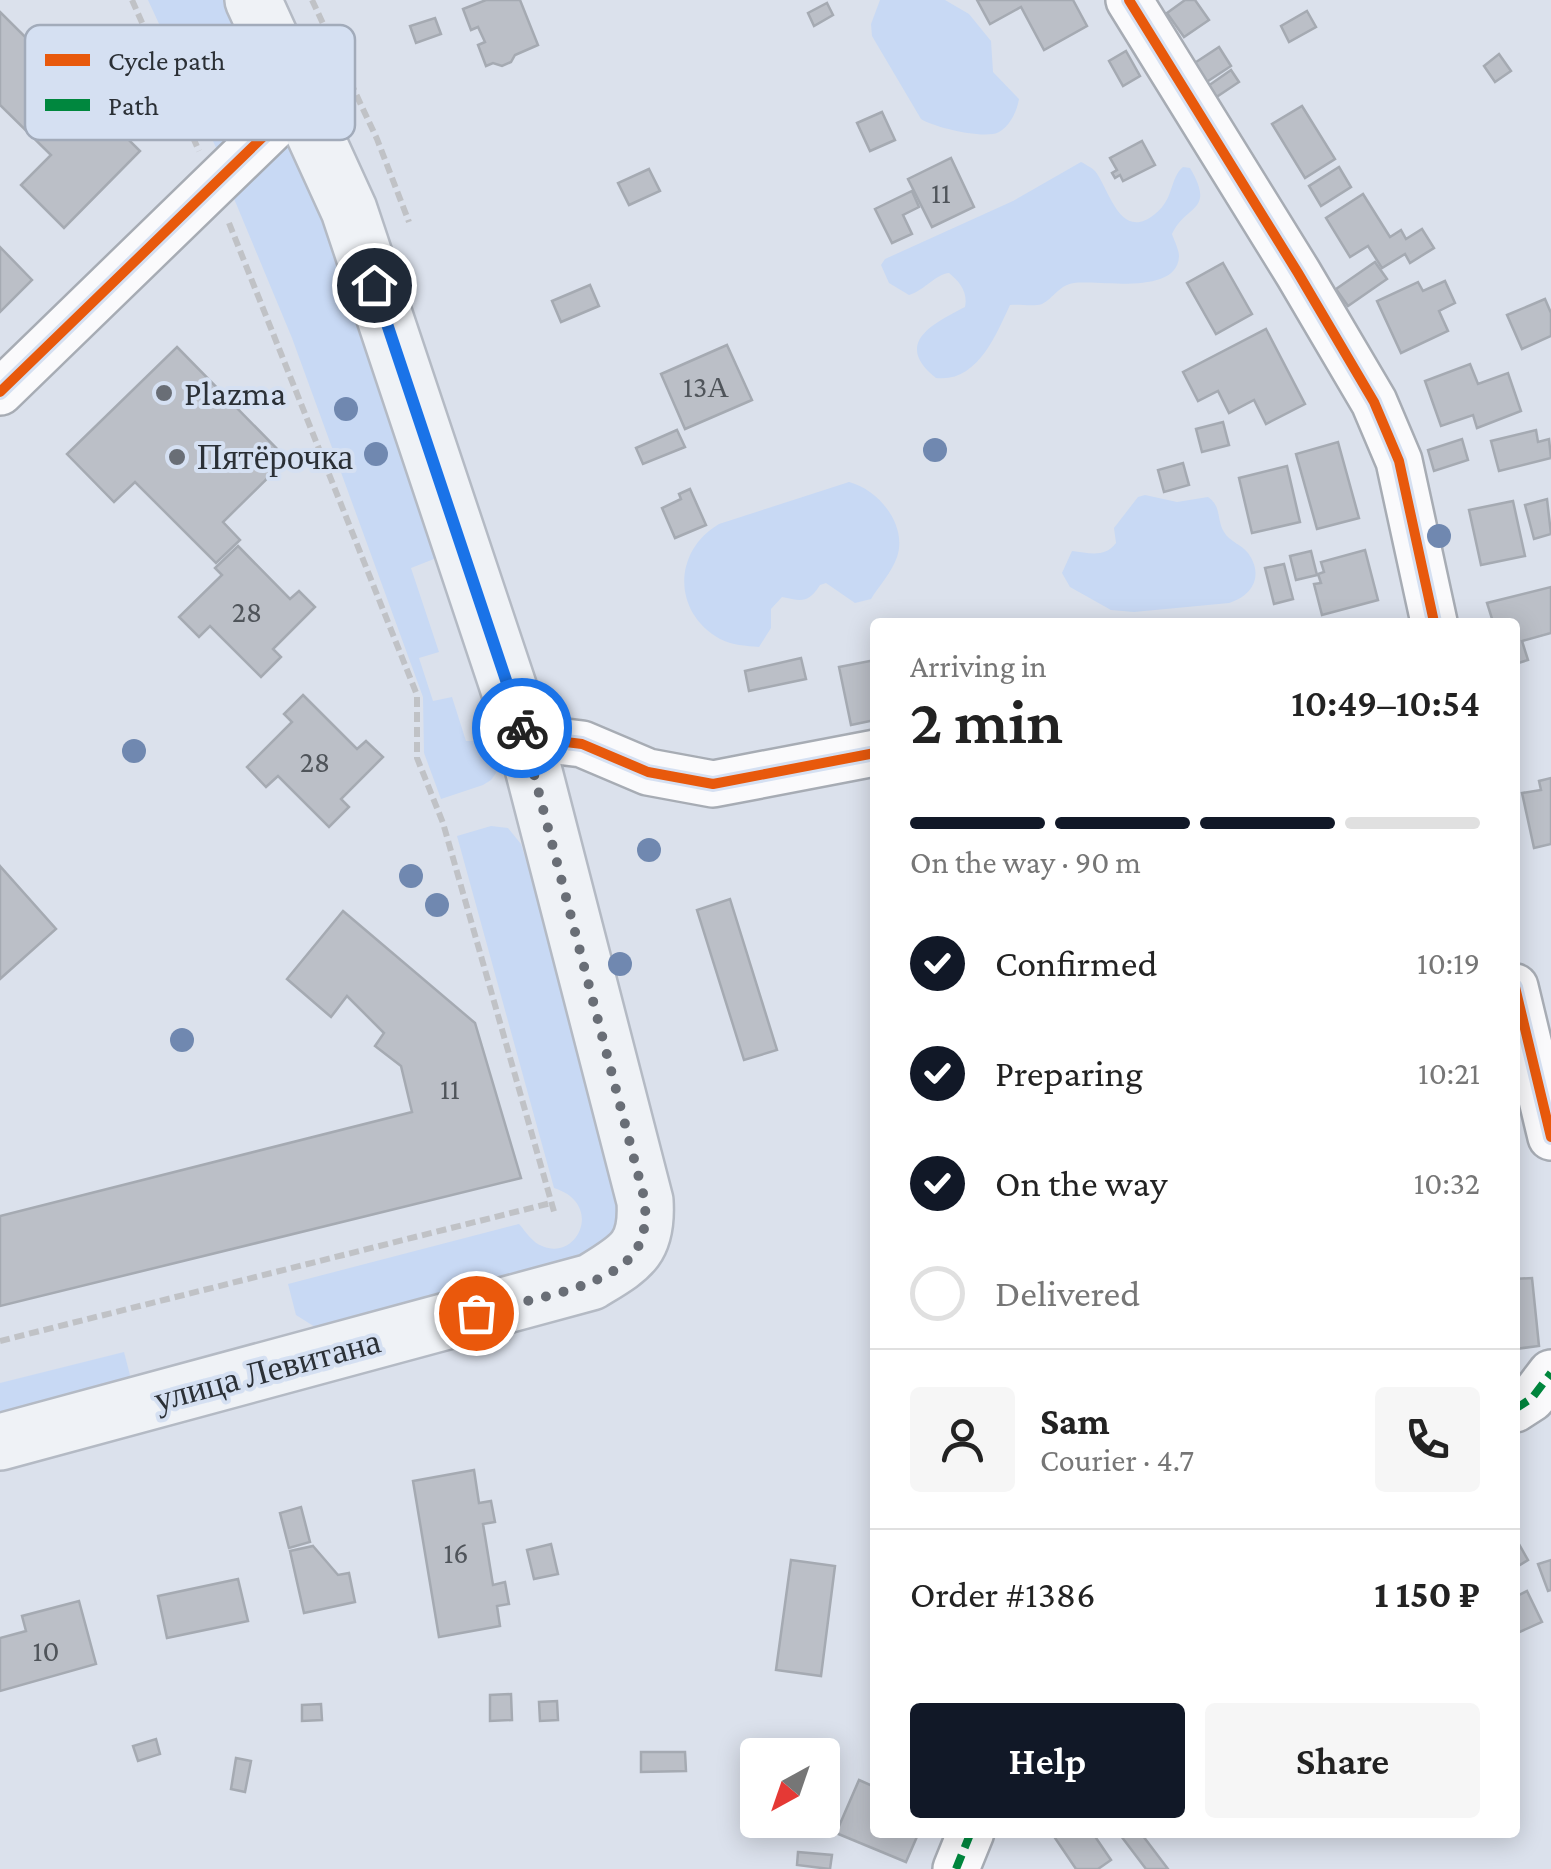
<!DOCTYPE html>
<meta charset="utf-8">
<style>
:root{--surface:#fff;--page:#f6f6f6;--text:#222;--muted:#767676;--line:#e0e0e0;--accent:#111827}
body{margin:0;font-family:"Crimson Pro",serif;background:var(--page);color:var(--text);height:100vh;display:flex;flex-direction:column;font-size:38px;white-space:nowrap}
*{box-sizing:border-box;margin:0}
p{font-size:32px;color:var(--muted)}
.icon{flex:none;width:55px;height:55px;fill:none;stroke:currentColor;stroke-width:2;stroke-linecap:round;stroke-linejoin:round}
.map{position:relative;flex:1;overflow:hidden}
.panel{position:absolute;left:870px;top:618px;width:650px;height:1220px;display:flex;flex-direction:column;background:var(--surface);border-radius:10px;box-shadow:0 5px 25px #0003}
.panel>*{flex:none}
.needle{width:65px;rotate:220deg}
.tools{position:absolute;left:740px;top:1738px;display:grid;gap:20px}
.tools a{display:grid;place-items:center;width:100px;height:100px;border-radius:10px;background:var(--surface);box-shadow:0 5px 25px #0003;font-size:50px}
.pin{position:absolute;display:grid;place-items:center;width:85px;height:85px;color:#fff;margin:-42px;border:5px solid #fff;border-radius:50%;box-shadow:0 2px 10px #0007}
.courier{position:absolute;display:grid;place-items:center;width:100px;height:100px;margin:-50px;border:8px solid #1a73e8;border-radius:50%;background:#fff;color:#222;box-shadow:0 2px 12px #0007}
.headline em{font-style:normal;font-weight:600}
.headline div{display:flex;flex-direction:column-reverse}
.headline{display:flex;align-items:center;justify-content:space-between;height:170px;padding:0 40px}
h1{font-size:65px;font-weight:600;line-height:75px}
.bar{display:grid;grid-template-columns:repeat(4,1fr);gap:15px 10px;align-content:center;height:120px;padding:0 40px}
.bar i{height:12px;border-radius:8px;background:var(--line)}
.bar .current{background:var(--accent)}
.bar p{grid-column:span 4}
.line{display:flex;align-items:center;gap:25px;padding:0 40px;border-top:2px solid var(--line)}
.line div{flex:1}
.round{display:grid;place-items:center;flex:none;width:105px;height:105px;border-radius:10px;background:var(--page)}
ol{padding:0 40px;list-style:none}
li{display:flex;align-items:center;gap:30px;height:110px}
li p{margin-inline-start:auto}
li .icon{padding:10px;border-radius:50%;background:var(--accent);color:#fff;stroke-width:4}
li:last-child{color:var(--muted)}
li i{width:55px;height:55px;border:5px solid var(--line);border-radius:50%}
.primary-button{display:flex;gap:20px;margin-top:auto;padding:20px 40px}
.primary-button a{flex:1;height:115px;border-radius:10px;background:var(--accent);color:#fff;font-size:40px;font-weight:600;line-height:115px;text-align:center}
.primary-button a+a{background:var(--page);color:var(--text)}
.map>svg:first-child{display:block}
.green{fill:#c8d9f4}
.building{fill:#bbbfc7;stroke:#a5aab2;stroke-width:2.5}
.lines{fill:none;stroke-linecap:round;stroke-linejoin:round}
.minor-casing{stroke:#a7acb4;stroke-width:50}
.major-casing{stroke:#b4bac4;stroke-width:60}
.path{stroke:#c0c2c6;stroke-width:6;stroke-dasharray:10 5;stroke-linecap:butt}
.minor{stroke:#fafafc;stroke-width:45}
.major{stroke:#eff2f6;stroke-width:55}
.quiet{stroke:#00873e;stroke-width:8;stroke-dasharray:15 8;stroke-linecap:butt}
.cycleway-casing{stroke:#d5e0f2;stroke-width:16}
.cycleway{stroke:#e8590c;stroke-width:10}
.tree{fill:#7088b0}
.done{stroke:#696e76;stroke-width:10;stroke-dasharray:0 18}
.route{stroke:#1a73e8;stroke-width:12}
.poi-dot{fill:#696e76;stroke:#d5e0f2;stroke-width:4}
.labels{text-anchor:middle;stroke-width:8;stroke-linejoin:round;paint-order:stroke}
.number-label{font-size:30px;fill:#4f545a}
.poi-label{font-size:35px;fill:#2b3036;stroke:#d5e0f2;text-anchor:start}
.street-label{font-size:35px;fill:#2b3036;stroke:#d5e0f2}
.key{fill:#d5e0f2;stroke:#a2abba;stroke-width:2.5}
.key-label{font-size:28px;fill:#2b3036}
</style>
<div class="map">
<svg width="1551" height="1869" viewBox="0 0 1551 1869">
<rect width="100%" height="100%" fill="#dbe1ec"/>
<!-- green -->
<g class="green">
<polygon points="148,0 231,0 266,84 261,102 219,154"/>
<path d="M880,0H945L969,14L991,41L993,72L1019,99C1017,111 1010,126 999,132C985,140 933,127 921,119L872,36L871,24Z"/>
<polygon points="296,135 439,557 411,568 439,652 419,658 433,701 452,697 466,741 490,741 498,753 499,769 491,780 483,785 441,799 424,753 423,697 292,338 230,189"/>
<path d="M1081,162C1085,164 1092,168 1095,171C1109,188 1120,243 1155,214C1175,198 1169,179 1183,167L1190,168C1216,212 1186,204 1172,234C1174,240 1179,250 1179,256C1178,296 1098,280 1074,283C1059,285 1054,298 1042,304C1034,307 1019,304 1010,305C996,335 977,383 936,378C892,343 934,323 965,307C968,292 960,282 949,273C936,274 925,290 909,295L889,283L881,265L885,259L1013,201Z"/>
<path d="M849,482C878,489 908,525 897,557C892,572 879,586 871,599L855,603L826,583L820,585C808,604 801,601 782,597L771,609V628L759,647C746,646 732,645 720,639C672,612 673,551 719,524Z"/>
<path d="M1145,495L1177,502L1208,497C1222,507 1216,518 1224,532C1229,541 1242,545 1248,553C1264,575 1253,596 1229,603L1134,612L1111,610L1070,587L1062,573L1072,551C1089,553 1105,558 1116,543L1114,528L1138,497Z"/>
<path d="M491,826L508,828L521,844L575,1019L620,1209L612,1234L579,1262L323,1332L296,1315L288,1284L519,1224C526,1232 533,1243 542,1246C577,1262 605,1204 554,1188L457,836Z"/>
<polygon points="124,1352 131,1379 0,1414 0,1383"/>
</g>
<!-- building -->
<g class="building">
<polygon points="486,0 520,0 538,45 515,55 511,62 502,66 493,63 486,66 478,45 485,42 478,27 471,30 463,9"/>
<polygon points="977,0 1073,0 1087,26 1044,50 1021,7 990,24"/>
<polygon points="1185,0 1195,0 1209,20 1184,37 1167,13"/>
<polygon points="827,3 833,15 814,26 808,13"/>
<polygon points="1307,11 1316,27 1289,42 1281,26"/>
<polygon points="0,12 140,151 64,228 21,185 51,155 0,105"/>
<polygon points="435,18 441,34 416,43 410,26"/>
<polygon points="1219,47 1231,66 1205,83 1193,64"/>
<polygon points="1126,51 1140,76 1123,86 1109,61"/>
<polygon points="1499,54 1511,71 1495,82 1484,66"/>
<polygon points="1231,70 1239,82 1215,98 1208,86"/>
<polygon points="1302,106 1335,159 1305,178 1272,124"/>
<polygon points="882,112 895,140 870,151 857,123"/>
<polygon points="1142,141 1155,165 1123,181 1120,175 1115,178 1112,173 1117,170 1110,158"/>
<polygon points="951,158 974,207 932,227 908,179"/>
<polygon points="1339,167 1351,187 1321,206 1309,186"/>
<polygon points="649,169 660,191 629,205 618,183"/>
<polygon points="912,191 919,207 903,215 912,234 892,243 875,209"/>
<polygon points="1363,194 1390,237 1401,230 1406,239 1422,229 1434,248 1410,263 1405,254 1382,268 1368,246 1350,257 1326,218"/>
<polygon points="0,247 32,280 0,312"/>
<polygon points="1375,262 1387,279 1348,306 1336,289"/>
<polygon points="1223,263 1252,314 1216,334 1187,283"/>
<polygon points="1445,281 1455,303 1439,311 1448,331 1401,353 1377,301 1418,282 1423,291"/>
<polygon points="590,285 599,306 561,322 552,301"/>
<polygon points="1545,299 1551,313 1551,336 1522,349 1507,315"/>
<polygon points="1266,329 1305,404 1266,424 1254,400 1229,413 1218,391 1198,401 1183,372"/>
<polygon points="727,345 752,400 685,429 661,374"/>
<polygon points="177,347 287,459 223,522 240,540 216,563 135,482 114,502 67,454"/>
<polygon points="1470,364 1478,384 1508,373 1521,411 1477,428 1473,415 1441,426 1425,381"/>
<polygon points="1223,422 1229,445 1202,452 1196,429"/>
<polygon points="677,430 685,447 643,464 636,448"/>
<polygon points="1536,430 1538,442 1549,439 1551,458 1499,471 1491,441"/>
<polygon points="1462,439 1468,460 1434,471 1428,450"/>
<polygon points="1338,442 1359,518 1317,529 1296,454"/>
<polygon points="1183,463 1189,485 1164,492 1158,470"/>
<polygon points="1287,466 1300,522 1252,533 1239,478"/>
<polygon points="690,489 706,525 675,538 662,508 681,499 679,494"/>
<polygon points="1547,499 1551,534 1534,539 1525,505"/>
<polygon points="1513,501 1525,556 1481,565 1469,510"/>
<polygon points="238,546 290,599 299,591 315,607 273,649 281,657 261,677 210,626 199,637 179,617 222,575 215,568"/>
<polygon points="1365,550 1378,600 1322,615 1314,584 1321,583 1318,574 1324,572 1321,562"/>
<polygon points="1311,551 1317,575 1296,580 1290,556"/>
<polygon points="1284,564 1293,599 1274,604 1265,568"/>
<polygon points="1551,587 1551,633 1522,641 1528,660 1515,664 1515,622 1493,622 1487,603"/>
<polygon points="801,658 806,679 749,691 745,671"/>
<polygon points="875,660 875,720 851,725 839,667"/>
<polygon points="303,695 357,749 366,741 383,757 341,799 349,807 329,827 278,776 266,787 247,767 292,722 284,714"/>
<polygon points="1551,778 1551,844 1534,848 1522,793 1541,790 1539,781"/>
<polygon points="0,866 56,929 0,979"/>
<polygon points="730,899 777,1050 744,1060 697,910"/>
<polygon points="343,911 475,1023 521,1178 0,1306 0,1216 412,1112 401,1066 375,1046 384,1033 347,996 331,1017 287,979"/>
<polygon points="1532,1278 1539,1346 1515,1349 1515,1279"/>
<polygon points="474,1470 479,1503 491,1501 495,1522 483,1524 493,1585 505,1582 509,1604 497,1606 500,1626 439,1637 413,1481"/>
<polygon points="301,1507 310,1542 289,1548 280,1513"/>
<polygon points="1515,1537 1528,1560 1515,1568"/>
<polygon points="551,1544 558,1574 534,1579 527,1550"/>
<polygon points="313,1546 338,1575 349,1573 355,1602 304,1613 290,1551"/>
<polygon points="791,1560 835,1566 821,1676 776,1670"/>
<polygon points="1551,1560 1551,1590 1548,1591 1538,1564"/>
<polygon points="238,1579 248,1621 167,1638 158,1596"/>
<polygon points="1527,1591 1542,1622 1515,1634 1515,1597"/>
<polygon points="79,1601 96,1664 0,1691 0,1638 26,1631 22,1616"/>
<polygon points="511,1694 512,1720 490,1721 490,1695"/>
<polygon points="557,1701 558,1720 540,1721 539,1702"/>
<polygon points="321,1704 322,1720 302,1721 302,1705"/>
<polygon points="156,1739 160,1754 138,1761 133,1746"/>
<polygon points="641,1752 685,1752 686,1771 641,1772"/>
<polygon points="236,1758 251,1761 245,1792 231,1789"/>
<polygon points="859,1780 875,1787 875,1832 919,1832 906,1862 836,1833"/>
<polygon points="1051,1832 1092,1832 1111,1860 1098,1869 1076,1869"/>
<polygon points="1118,1832 1140,1832 1168,1869 1146,1869"/>
<polygon points="798,1852 832,1855 830,1869 797,1865"/>
</g>
<g class="lines">
<!-- minor casing -->
<g class="minor-casing">
<g id="minor">
<polyline points="1129,0 1298,273 1374,402 1399,461 1434,622"/>
<polyline points="0,392 300,101"/>
<polyline points="525,737 582,744 648,772 713,784 875,753"/>
<polyline points="1515,987 1551,1137"/>
<polyline points="1515,1409 1532,1398 1551,1373"/>
<polyline points="956,1869 971,1832"/>
</g>
</g>
<!-- major casing -->
<g class="major-casing">
<path id="major" d="M0,1442L591,1282C630,1258 648,1250 645,1201L525,737L349,210L253,0"/>
</g>
<!-- path -->
<g class="path">
<polyline points="132,0 199,151"/>
<polyline points="312,0 377,139 409,222"/>
<polyline points="229,223 417,695 417,758 443,823 555,1215"/>
<polyline points="0,1341 551,1203"/>
</g>
<!-- minor -->
<use href="#minor" class="minor"/>
<!-- major -->
<use href="#major" class="major"/>
<!-- quiet -->
<g class="quiet">
<polyline points="1515,1409 1532,1398 1551,1373"/>
<polyline points="956,1869 971,1832"/>
</g>
<!-- cycleway casing -->
<g class="cycleway-casing">
<g id="cycleway">
<polyline points="1129,0 1298,273 1374,402 1399,461 1434,622"/>
<polyline points="0,392 300,101"/>
<polyline points="525,737 582,744 648,772 713,784 875,753"/>
<polyline points="1515,987 1551,1137"/>
</g>
</g>
<!-- cycleway -->
<use href="#cycleway" class="cycleway"/>
</g>
<!-- trees -->
<g class="tree">
<circle cx="346" cy="409" r="12"/>
<circle cx="935" cy="450" r="12"/>
<circle cx="376" cy="454" r="12"/>
<circle cx="1439" cy="536" r="12"/>
<circle cx="134" cy="751" r="12"/>
<circle cx="649" cy="850" r="12"/>
<circle cx="411" cy="876" r="12"/>
<circle cx="437" cy="905" r="12"/>
<circle cx="620" cy="964" r="12"/>
<circle cx="182" cy="1040" r="12"/>
</g>
<g class="lines">
<!-- done -->
<path class="done" d="M476,1313C520,1301 597,1291 629,1259C645,1243 646,1222 645,1201L522,728"/>
<!-- route -->
<polyline class="route" points="374,285 522,728"/>
</g>
<!-- markers -->
<g class="poi-dot">
<circle cx="164" cy="393" r="10"/>
<circle cx="177" cy="457" r="10"/>
</g>
<g class="labels">
<!-- number labels -->
<g class="number-label">
<text x="941" y="203">11</text>
<text x="706" y="397">13А</text>
<text x="247" y="622">28</text>
<text x="315" y="772">28</text>
<text x="450" y="1099">11</text>
<text x="456" y="1563">16</text>
<text x="46" y="1661">10</text>
</g>
<!-- poi labels -->
<g class="poi-label">
<text x="184" y="405">Plazma</text>
<text x="197" y="469">Пятёрочка</text>
</g>
<!-- street labels -->
<g class="street-label">
<text transform="translate(267 1370) rotate(-15)" y="12">улица Левитана</text>
</g>
</g>
<!-- legend -->
<rect x="25" y="25" width="330" height="115" rx="15" class="key"/>
<rect x="45" y="54" width="45" height="12" fill="#e8590c"/>
<rect x="45" y="99" width="45" height="12" fill="#00873e"/>
<g class="key-label">
<text x="108" y="70">Cycle path</text>
<text x="108" y="115">Path</text>
</g>
</svg>
<div class="tools">
<a><svg class="needle" viewBox="-14 -14 28 28"><path d="M0-13l5 13h-10z" fill="#e53935"/><path d="M0 13l5-13h-10z" fill="#767676"/></svg></a>
</div>
<div class="pin" style="left:476px;top:1313px;background:#ea580c"><svg class="icon" aria-label="bag" viewBox="0 0 24 24"><path d="M5 8h14l-1 12H6zM9 8a3 3 0 0 1 6 0"/></svg></div>
<div class="pin" style="left:374px;top:285px;background:#1f2937"><svg class="icon" aria-label="home" viewBox="0 0 24 24"><path d="M3 11l9-7 9 7M6 9v11h12V9"/></svg></div>
<div class="courier" style="left:522px;top:728px"><svg class="icon" aria-label="bike" viewBox="0 0 24 24"><circle cx="6" cy="16" r="4"/><circle cx="18" cy="16" r="4"/><path d="M6 16l4-8h5l3 8M10 8l3 8H6M13 5h3"/></svg></div>
<section class="panel">
<div class="headline"><div><h1>2 min</h1><p>Arriving in</p></div><em>10:49–10:54</em></div>
<div class="bar"><i class="current"></i><i class="current"></i><i class="current"></i><i></i><p>On the way · 90 m</p></div>
<ol>
<li><svg class="icon" aria-label="check" viewBox="0 0 24 24"><path d="M5 12l5 5 9-10"/></svg>Confirmed<p>10:19</p></li>
<li><svg class="icon" aria-label="check" viewBox="0 0 24 24"><path d="M5 12l5 5 9-10"/></svg>Preparing<p>10:21</p></li>
<li><svg class="icon" aria-label="check" viewBox="0 0 24 24"><path d="M5 12l5 5 9-10"/></svg>On the way<p>10:32</p></li>
<li><i></i>Delivered</li>
</ol>
<div class="line" style="height:180px"><a class="round"><svg class="icon" aria-label="person" viewBox="0 0 24 24"><circle cx="12" cy="8" r="4"/><path d="M4 21q1-7 8-7t8 7"/></svg></a><div><b>Sam</b><p>Courier · 4.7</p></div><a class="round"><svg class="icon" aria-label="phone" viewBox="0 0 24 24"><path d="M5 4h4l2 5-3 2q2 4 5 5l2-3 5 2v4C11 20 4 13 5 4z"/></svg></a></div>
<div class="line" style="height:130px"><div>Order #1386</div><b>1 150 ₽</b></div>
<div class="primary-button"><a>Help</a><a>Share</a></div>
</section>
</div>
